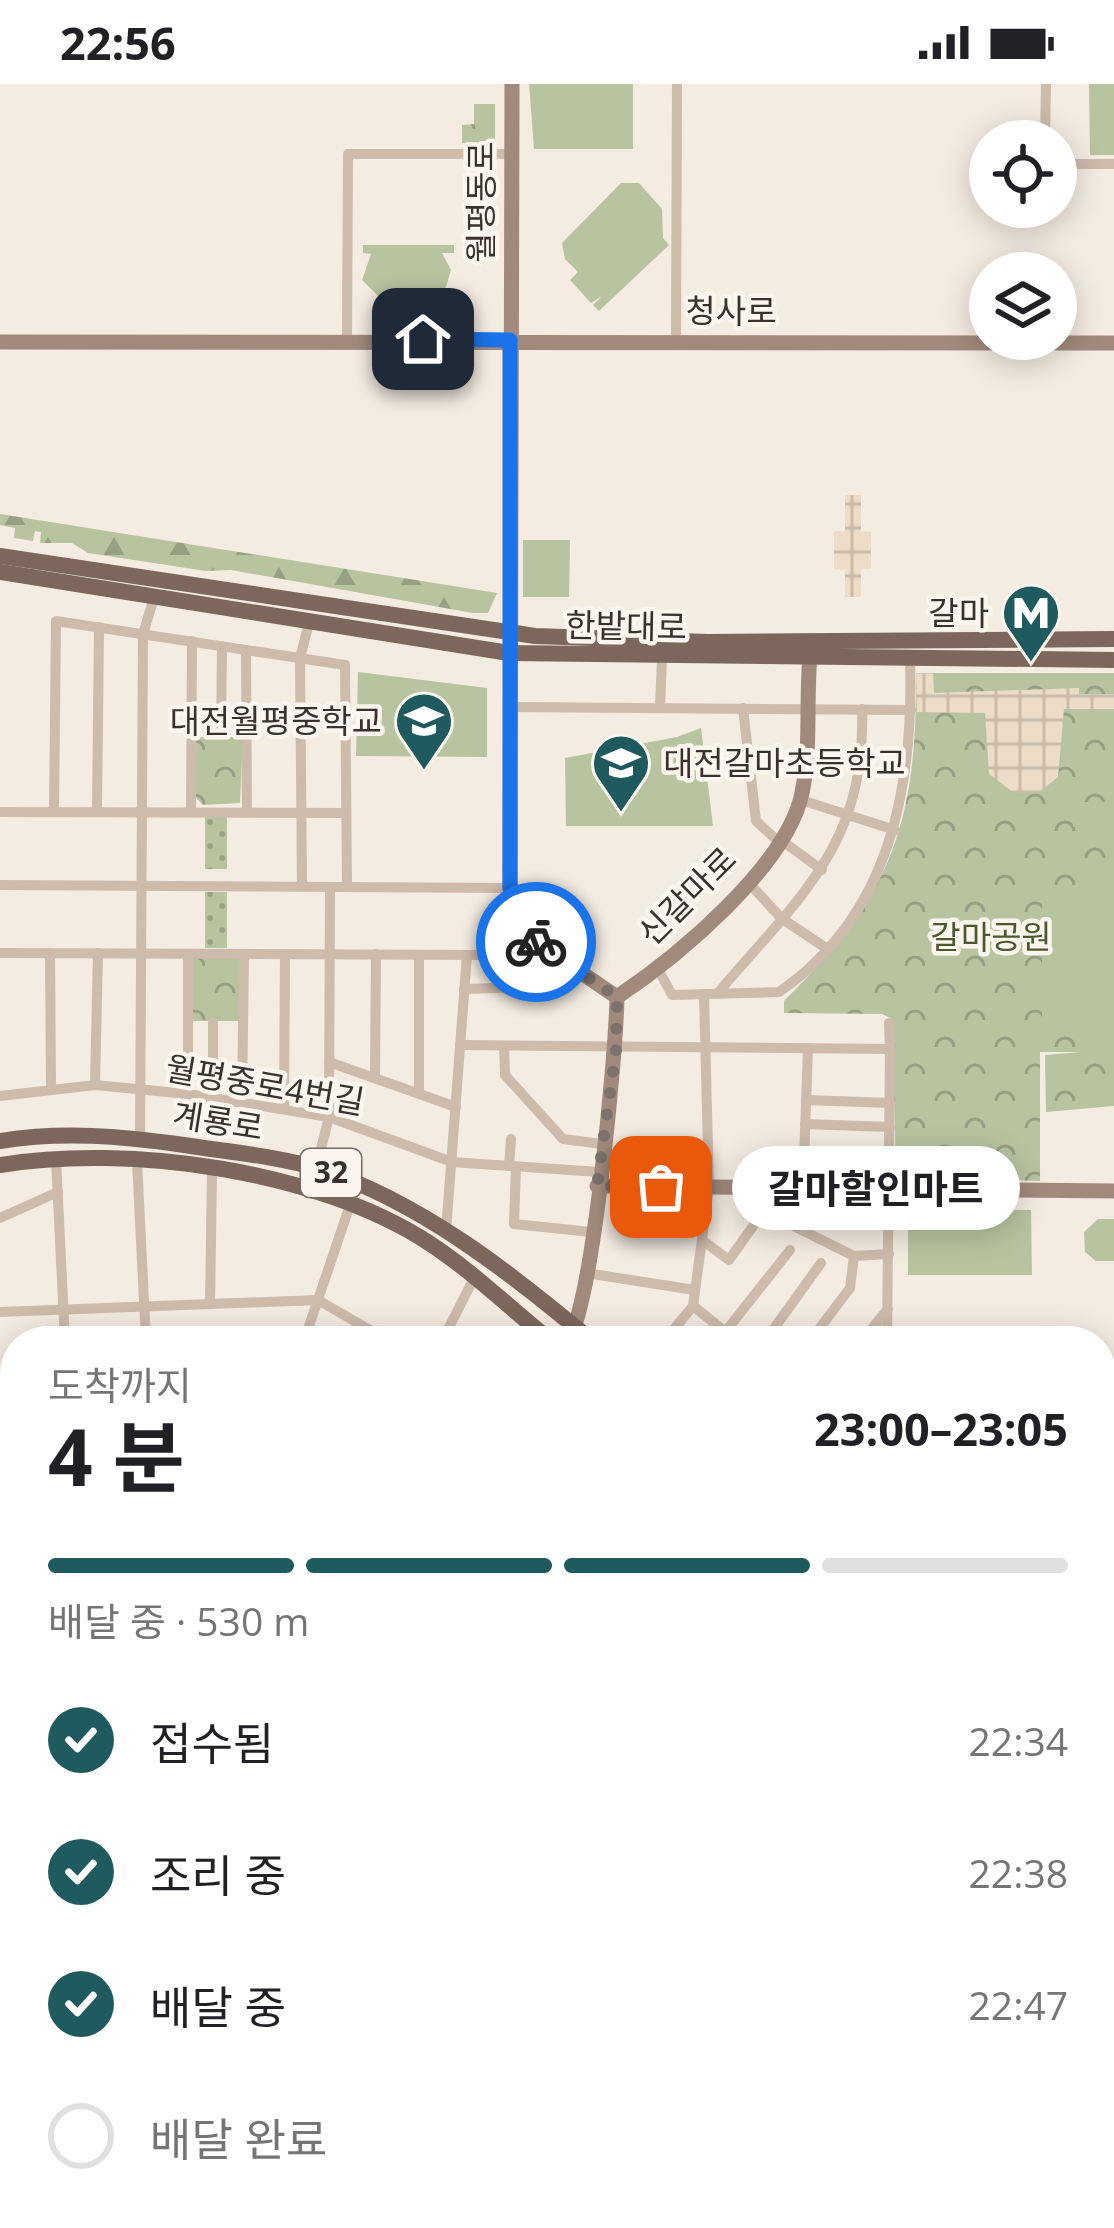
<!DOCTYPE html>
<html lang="ko">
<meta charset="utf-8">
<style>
:root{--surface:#fff;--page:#f6f6f6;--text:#202124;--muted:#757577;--line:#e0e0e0;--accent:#1f5a5e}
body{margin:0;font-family:"Open Sans","Noto Sans KR",sans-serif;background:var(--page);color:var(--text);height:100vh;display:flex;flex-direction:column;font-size:45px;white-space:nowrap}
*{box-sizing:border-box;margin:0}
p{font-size:39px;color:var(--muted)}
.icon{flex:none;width:66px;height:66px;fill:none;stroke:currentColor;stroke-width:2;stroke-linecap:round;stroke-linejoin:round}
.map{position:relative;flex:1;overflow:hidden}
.panel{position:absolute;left:0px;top:1242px;width:1116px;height:903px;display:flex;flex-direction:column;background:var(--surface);border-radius:48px 48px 0 0;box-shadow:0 6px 30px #0003}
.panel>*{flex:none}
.tools{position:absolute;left:969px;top:36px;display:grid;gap:24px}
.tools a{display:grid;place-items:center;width:108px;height:108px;border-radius:50%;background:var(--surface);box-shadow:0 6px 30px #0003;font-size:60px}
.pin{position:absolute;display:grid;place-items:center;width:102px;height:102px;color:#fff;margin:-51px;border-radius:24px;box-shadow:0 6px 18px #0006}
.courier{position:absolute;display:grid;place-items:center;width:120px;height:120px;margin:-60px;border:9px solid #1a73e8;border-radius:50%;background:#fff;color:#222;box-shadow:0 3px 15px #0007}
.bubble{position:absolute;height:84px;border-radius:42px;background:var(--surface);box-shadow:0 6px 30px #0003;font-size:39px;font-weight:700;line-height:84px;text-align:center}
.head em{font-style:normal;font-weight:700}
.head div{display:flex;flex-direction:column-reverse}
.head{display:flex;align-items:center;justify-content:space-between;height:204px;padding:0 48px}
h1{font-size:78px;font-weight:700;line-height:90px}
.bar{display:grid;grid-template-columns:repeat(4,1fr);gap:18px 12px;align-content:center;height:144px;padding:0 48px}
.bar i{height:15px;border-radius:9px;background:var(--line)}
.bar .on{background:var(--accent)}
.bar p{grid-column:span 4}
ol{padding:0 48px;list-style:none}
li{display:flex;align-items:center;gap:36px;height:132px}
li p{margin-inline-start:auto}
li .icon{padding:12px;border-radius:50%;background:var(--accent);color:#fff;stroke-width:4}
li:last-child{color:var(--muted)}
li i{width:66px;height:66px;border:6px solid var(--line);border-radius:50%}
.status{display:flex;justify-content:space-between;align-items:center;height:84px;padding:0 60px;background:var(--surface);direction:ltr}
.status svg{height:33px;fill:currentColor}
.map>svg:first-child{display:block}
.grass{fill:url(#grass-dots)}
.forest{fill:url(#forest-firs)}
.park{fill:url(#park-crowns)}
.pitch{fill:#b8c4a0}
.plaza{fill:url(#plaza-grid)}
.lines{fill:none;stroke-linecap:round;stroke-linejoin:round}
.street{stroke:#cdbbac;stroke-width:10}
.secondary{stroke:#a18a7d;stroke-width:15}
.primary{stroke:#7d675c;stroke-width:16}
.done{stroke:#7c716b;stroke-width:12;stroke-dasharray:0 21.6}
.route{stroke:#1a73e8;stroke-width:15}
.labels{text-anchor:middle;stroke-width:9;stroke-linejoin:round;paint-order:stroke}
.shield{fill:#fbf5ee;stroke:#756b66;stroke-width:3}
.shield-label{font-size:30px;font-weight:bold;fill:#3b302b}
.street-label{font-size:33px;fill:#3b302b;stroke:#fbf5ee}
.poi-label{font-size:33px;fill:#3b302b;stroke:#fbf5ee;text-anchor:end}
.park-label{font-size:33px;fill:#4a5a2e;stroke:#fbf5ee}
</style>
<div class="status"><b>22:56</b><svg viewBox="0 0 49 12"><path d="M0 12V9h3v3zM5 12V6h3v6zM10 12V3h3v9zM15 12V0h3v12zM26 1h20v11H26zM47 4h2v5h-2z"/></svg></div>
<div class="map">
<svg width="1114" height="2144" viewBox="0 0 1114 2144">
<defs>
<pattern id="grass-dots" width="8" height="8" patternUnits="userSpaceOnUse" patternTransform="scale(3)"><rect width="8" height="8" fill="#b8c4a0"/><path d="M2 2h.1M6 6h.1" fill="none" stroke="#97a083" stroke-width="1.8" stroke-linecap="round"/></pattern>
<pattern id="forest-firs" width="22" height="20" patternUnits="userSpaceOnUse" patternTransform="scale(3)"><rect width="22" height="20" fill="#b8c4a0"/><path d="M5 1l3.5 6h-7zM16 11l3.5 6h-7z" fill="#97a083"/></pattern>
<pattern id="park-crowns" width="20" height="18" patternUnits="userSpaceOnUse" patternTransform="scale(3)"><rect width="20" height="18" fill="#b8c4a0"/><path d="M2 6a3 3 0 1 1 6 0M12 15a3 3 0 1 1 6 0" fill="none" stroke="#97a083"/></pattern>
<pattern id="plaza-grid" width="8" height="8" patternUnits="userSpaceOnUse" patternTransform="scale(3)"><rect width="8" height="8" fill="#ecdcc8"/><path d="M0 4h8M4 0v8" fill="none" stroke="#cbbdac"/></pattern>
</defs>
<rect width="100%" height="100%" fill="#f4ebe1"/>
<!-- grass -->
<g class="grass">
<rect x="205" y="732" width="22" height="53"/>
<rect x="205" y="808" width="22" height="56"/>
</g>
<!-- forest -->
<polygon class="forest" points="0,430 497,509 488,529 473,529 231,486 206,487 88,469 72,459 40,459 41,448 35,447 33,457 14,454 15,444 0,441"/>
<!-- park -->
<g class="park">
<polygon points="474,20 495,20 495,59 462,59 462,41 474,40"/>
<path d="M916,589H1114V1022L1046,1028L1045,971L1082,968H1040V1097L896,1093L892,935L882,930L784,929V917C892,811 917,740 916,589Z"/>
<polygon points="196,653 243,653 240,719 203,721 196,714"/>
<polygon points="191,873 242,873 240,937 190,937"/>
</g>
<!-- pitch -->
<g class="pitch">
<polygon points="529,0 633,0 633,65 534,65"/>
<polygon points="1089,0 1114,0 1114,71 1090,71"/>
<polygon points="621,99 639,99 662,125 663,154 669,161 599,227 593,221 602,212 591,219 570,196 578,188 565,175 562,159"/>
<polygon points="363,161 454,161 454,169 442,169 451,186 446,203 432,215 381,215 362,196 371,170 363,169"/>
<polygon points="523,456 570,456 569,513 523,513"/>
<polygon points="358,588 487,604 487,673 356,672"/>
<polygon points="701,644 713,742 566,742 565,674 677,653"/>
<rect x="1073" y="718" width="41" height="25"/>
<polygon points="1042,807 1114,808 1114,942 1042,942"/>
<polygon points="908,1126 1031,1126 1032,1191 908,1191"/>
<polygon points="1098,1135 1114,1135 1114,1177 1096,1177 1085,1168 1084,1148"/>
</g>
<!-- plaza -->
<g class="plaza">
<polygon points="845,411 861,411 861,447 871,448 871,485 861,485 861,513 845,513 845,486 834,485 834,447 845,447"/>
<polygon points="916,589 933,589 934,609 1079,604 1079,610 1114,610 1114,625 1064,625 1058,693 1039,708 1014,709 989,690 985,629 917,628"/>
</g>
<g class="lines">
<!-- street -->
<g class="street">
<polyline points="1045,57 1046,0"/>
<polyline points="1056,80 1114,80"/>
<polyline points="347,255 348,70 511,70"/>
<polyline points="676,257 677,0"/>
<polyline points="246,566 247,728"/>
<polyline points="510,623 911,626"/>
<polyline points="660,623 662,574"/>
<polyline points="743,624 756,737 779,758"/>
<polyline points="221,649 222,562"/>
<polyline points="801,716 895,746"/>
<polyline points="0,728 346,729"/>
<polyline points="54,728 56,537 345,581 347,803"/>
<polyline points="97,728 99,543"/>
<polyline points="191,728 192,557"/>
<polyline points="781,756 822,786"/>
<polyline points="748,798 781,834 826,864"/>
<polyline points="0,801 510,804"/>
<polyline points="302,802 300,574 310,535"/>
<polyline points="0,869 483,871"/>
<polyline points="50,869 51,1005"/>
<polyline points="419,871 419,1007"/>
<path d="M658,885L672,911L779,908C891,831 914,701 910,575"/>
<polyline points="464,905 529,903 549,871"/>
<path d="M717,910C798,814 867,761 862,625"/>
<polyline points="889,939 890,965"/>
<polyline points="460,961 890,965 887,1257"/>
<polyline points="504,962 505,991 563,1055 602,1060"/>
<polyline points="329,978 456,1023"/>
<polyline points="375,990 376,870"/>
<polyline points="95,1001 98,869"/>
<polyline points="188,1010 188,870"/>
<polyline points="0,1012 95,1001 188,1010 329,1033 452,1078 599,1088"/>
<polyline points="213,1014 213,939"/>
<polyline points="806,1016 890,1019"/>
<polyline points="242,1018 244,870"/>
<polyline points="284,1024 285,870"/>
<polyline points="805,1040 890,1043"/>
<polyline points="140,1055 143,550 155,510"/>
<polyline points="56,1075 65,1257"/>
<polyline points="137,1077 146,1257"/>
<polyline points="509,1082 511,1055"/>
<polyline points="516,1083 514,1140 591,1148"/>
<polyline points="316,1084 329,1033 330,803"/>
<polyline points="803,1104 808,964"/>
<polyline points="763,1127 854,1172 889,1170"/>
<polyline points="0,1134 58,1108"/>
<polyline points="446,1147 467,871"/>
<polyline points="702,1156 729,1176 780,1104"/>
<polyline points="586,1189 695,1206"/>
<polyline points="210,1220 212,1087"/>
<polyline points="693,1222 737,1257"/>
<polyline points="0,1228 318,1216 389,1257"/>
<polyline points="304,1257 351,1118"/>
<polyline points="442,1257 474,1194"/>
<polyline points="664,1257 693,1222 709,1103 704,911"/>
<polyline points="718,1257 790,1166"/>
<polyline points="765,1257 821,1179"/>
<polyline points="810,1257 850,1204 854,1172"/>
<polyline points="862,1257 888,1225"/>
<polyline points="1101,1296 1114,1296"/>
<polyline points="1101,1380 1114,1348"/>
<polyline points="0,1381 15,1380"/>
<polyline points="1101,1468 1114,1474"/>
<polyline points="0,1554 15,1553"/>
<polyline points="0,1726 15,2122"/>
<polyline points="1101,1844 1114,1783"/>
<polyline points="1101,1855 1114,1862"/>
<polyline points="1101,1917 1114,1925"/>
<polyline points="1101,1974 1114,1982"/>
<polyline points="1101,2021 1114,1997"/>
<polyline points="1101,2067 1114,2072"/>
<polyline points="15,2130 16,2144"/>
<polyline points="189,2130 190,2144"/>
<polyline points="294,2130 295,2144"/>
<polyline points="393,2130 394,2144"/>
<polyline points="451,2130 451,2138"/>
<polyline points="689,2130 690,2144"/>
<polyline points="731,2130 732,2144"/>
<polyline points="824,2130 825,2144"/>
<polyline points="983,2130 985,2144"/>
<polyline points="1037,2141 1101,2141"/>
<polyline points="1101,2144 1114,2100"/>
</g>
<!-- secondary -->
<g class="secondary">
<polyline points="512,0 510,804 536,858 617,913"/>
<polyline points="0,258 1114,259"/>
<path d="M617,913C677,873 787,782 802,709C812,661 805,609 811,560"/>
<polyline points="597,1102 1114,1107"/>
<path d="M568,1257C593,1218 616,971 617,913"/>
<polyline points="1101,1557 1114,1525"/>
<polyline points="1101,1585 1114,1552"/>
<polyline points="507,2130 508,2144"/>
<polyline points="627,2130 627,2144"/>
</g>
<!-- primary -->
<g class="primary">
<polyline points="0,472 535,552 708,558 1114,555"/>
<polyline points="0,488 509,569 1114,576"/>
<path d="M0,1057C62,1047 121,1052 184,1061C228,1068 277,1072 320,1085C421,1118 512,1190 592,1257"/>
<path d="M0,1081C130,1060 317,1086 429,1159C472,1187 511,1225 551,1257"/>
<polyline points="1101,1637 1114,1644"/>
<polyline points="1101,1656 1114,1663"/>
<polyline points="1101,1676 1114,1682"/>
</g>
</g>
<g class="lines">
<!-- done -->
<polyline class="done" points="536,858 617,913 616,966 597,1102 661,1103"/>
<!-- route -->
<polyline class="route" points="423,255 510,256 510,804 536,858"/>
</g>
<!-- icons -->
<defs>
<g id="metro-pin" transform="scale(3)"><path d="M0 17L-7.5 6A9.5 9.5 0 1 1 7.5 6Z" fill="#1f5a5e" stroke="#fbf5ee"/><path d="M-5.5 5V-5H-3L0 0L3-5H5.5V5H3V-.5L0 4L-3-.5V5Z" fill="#fff"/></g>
<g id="school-pin" transform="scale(3)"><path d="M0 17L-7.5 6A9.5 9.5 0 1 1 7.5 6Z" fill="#1f5a5e" stroke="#fbf5ee"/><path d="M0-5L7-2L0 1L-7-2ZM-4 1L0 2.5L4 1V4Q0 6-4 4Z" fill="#fff"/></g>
</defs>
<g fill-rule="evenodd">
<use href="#metro-pin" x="1031" y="529"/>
<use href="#school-pin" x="424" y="637"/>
<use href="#school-pin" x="621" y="679"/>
</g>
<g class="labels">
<!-- shield labels -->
<rect class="shield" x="301" y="1065" width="60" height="48" rx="9"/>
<g class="shield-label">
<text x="331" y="1099">32</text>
</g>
<!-- street labels -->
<g class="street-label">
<text transform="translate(481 118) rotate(-90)" y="12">월평동로</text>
<text x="731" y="239">청사로</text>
<text transform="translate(626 542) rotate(1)" y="12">한밭대로</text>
<text transform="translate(687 812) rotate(-45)" y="12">신갈마로</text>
<text transform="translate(265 1001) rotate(10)" y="12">월평중로4번길</text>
<text transform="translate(218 1037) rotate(9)" y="12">계룡로</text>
</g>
<!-- poi labels -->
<g class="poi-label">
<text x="989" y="541">갈마</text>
<text x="382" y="649">대전월평중학교</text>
<text x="663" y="691" text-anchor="start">대전갈마초등학교</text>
</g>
<!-- park labels -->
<g class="park-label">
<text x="991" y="865">갈마공원</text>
</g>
</g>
</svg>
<div class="tools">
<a><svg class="icon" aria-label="locate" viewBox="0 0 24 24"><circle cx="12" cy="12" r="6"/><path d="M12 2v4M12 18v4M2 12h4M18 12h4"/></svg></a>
<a><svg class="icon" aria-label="layers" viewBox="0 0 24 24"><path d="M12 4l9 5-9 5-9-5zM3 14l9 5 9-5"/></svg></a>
</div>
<div class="pin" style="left:661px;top:1103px;background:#ea580c"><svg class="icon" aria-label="bag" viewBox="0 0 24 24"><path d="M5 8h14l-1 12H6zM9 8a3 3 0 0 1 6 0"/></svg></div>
<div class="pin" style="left:423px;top:255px;background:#1f2937"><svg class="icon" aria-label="home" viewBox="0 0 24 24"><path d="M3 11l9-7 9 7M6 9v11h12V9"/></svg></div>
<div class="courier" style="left:536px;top:858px"><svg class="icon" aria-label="bike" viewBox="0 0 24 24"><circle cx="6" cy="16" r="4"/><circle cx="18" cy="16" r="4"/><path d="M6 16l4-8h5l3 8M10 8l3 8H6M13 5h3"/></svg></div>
<div class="bubble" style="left:732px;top:1062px;width:288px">갈마할인마트</div>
<section class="panel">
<div class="head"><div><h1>4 분</h1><p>도착까지</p></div><em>23:00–23:05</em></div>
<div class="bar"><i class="on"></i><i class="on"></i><i class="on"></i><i></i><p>배달 중 · 530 m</p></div>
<ol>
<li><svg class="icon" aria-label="check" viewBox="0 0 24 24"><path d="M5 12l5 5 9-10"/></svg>접수됨<p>22:34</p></li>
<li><svg class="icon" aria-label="check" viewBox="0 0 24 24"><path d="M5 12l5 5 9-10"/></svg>조리 중<p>22:38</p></li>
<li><svg class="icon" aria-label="check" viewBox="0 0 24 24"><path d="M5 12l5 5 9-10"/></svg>배달 중<p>22:47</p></li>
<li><i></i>배달 완료</li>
</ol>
</section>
</div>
